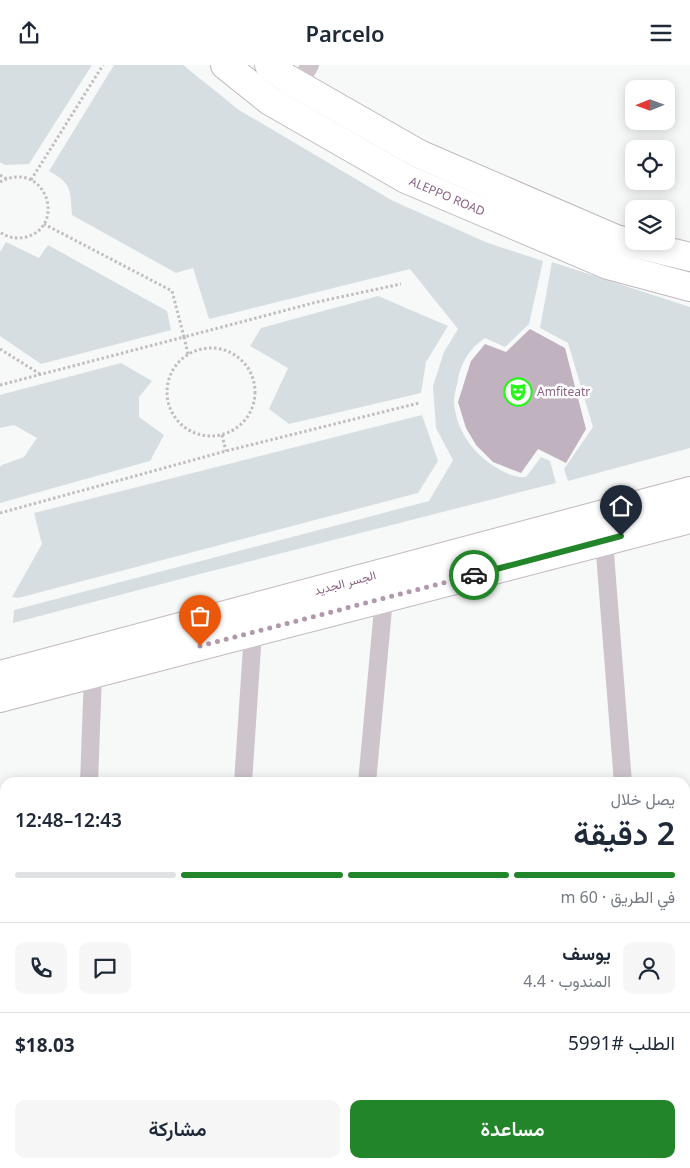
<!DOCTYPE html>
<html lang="ar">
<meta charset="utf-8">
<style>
:root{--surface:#fff;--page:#f6f6f7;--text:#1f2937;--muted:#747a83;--line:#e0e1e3;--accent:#23852a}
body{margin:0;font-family:"Noto Sans",Vazirmatn,sans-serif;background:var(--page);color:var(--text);direction:rtl;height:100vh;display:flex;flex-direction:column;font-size:19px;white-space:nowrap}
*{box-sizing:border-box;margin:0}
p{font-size:16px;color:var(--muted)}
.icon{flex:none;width:28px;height:28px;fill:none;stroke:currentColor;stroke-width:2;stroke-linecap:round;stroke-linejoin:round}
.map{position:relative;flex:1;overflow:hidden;direction:ltr}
.drawer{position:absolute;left:0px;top:712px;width:690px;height:391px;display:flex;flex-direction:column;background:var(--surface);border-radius:15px 15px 0 0;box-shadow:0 2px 12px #0003;direction:rtl}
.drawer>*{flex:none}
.needle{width:32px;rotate:269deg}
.controls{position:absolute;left:625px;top:15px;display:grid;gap:10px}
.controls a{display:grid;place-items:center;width:50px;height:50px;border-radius:10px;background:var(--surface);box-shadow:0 2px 12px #0003;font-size:25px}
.pin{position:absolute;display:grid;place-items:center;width:42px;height:42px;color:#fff;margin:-51px -21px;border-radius:50% 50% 50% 0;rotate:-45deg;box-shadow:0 0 5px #0007}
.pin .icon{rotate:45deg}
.courier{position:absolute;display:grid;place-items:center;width:50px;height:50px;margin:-25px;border:4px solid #23852a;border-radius:50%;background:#fff;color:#222;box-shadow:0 1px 6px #0007}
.overview em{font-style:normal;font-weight:600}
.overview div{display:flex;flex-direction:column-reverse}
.overview{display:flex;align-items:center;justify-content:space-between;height:85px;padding:0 15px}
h1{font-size:32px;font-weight:600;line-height:38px}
.bar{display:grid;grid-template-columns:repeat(4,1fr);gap:8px 5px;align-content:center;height:60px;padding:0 15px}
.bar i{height:6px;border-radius:4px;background:var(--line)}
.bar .current{background:var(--accent)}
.bar p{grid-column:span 4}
.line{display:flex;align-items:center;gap:12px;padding:0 15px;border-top:1px solid var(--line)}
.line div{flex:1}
.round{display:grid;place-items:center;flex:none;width:52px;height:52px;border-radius:10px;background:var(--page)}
.action{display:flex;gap:10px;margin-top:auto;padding:10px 15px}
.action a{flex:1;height:58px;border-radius:10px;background:var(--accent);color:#fff;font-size:20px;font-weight:600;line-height:58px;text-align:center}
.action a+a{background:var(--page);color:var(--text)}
header{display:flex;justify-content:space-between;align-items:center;height:65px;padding:0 15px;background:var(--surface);font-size:22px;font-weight:600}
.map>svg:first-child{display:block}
.green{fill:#d7dee2}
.building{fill:#c1b2c0}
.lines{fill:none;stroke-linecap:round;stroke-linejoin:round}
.primary-casing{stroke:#c1b7bf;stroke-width:30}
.path{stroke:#c3bcc2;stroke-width:3;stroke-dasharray:2.5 2.5;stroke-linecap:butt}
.minor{stroke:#cdc4cc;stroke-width:18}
.primary{stroke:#fff;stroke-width:28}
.done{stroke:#b099ad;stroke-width:5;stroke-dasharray:0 9}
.route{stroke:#23852a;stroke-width:6}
.labels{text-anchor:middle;stroke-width:5;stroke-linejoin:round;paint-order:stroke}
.street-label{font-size:12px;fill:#8b6585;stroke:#fff}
.poi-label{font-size:12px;fill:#8b6585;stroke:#fff;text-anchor:start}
</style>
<header><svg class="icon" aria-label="menu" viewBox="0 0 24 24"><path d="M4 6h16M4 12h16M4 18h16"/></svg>Parcelo<svg class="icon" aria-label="share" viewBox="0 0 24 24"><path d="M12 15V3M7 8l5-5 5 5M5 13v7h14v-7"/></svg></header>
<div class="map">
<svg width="690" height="1103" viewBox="0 0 690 1103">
<rect width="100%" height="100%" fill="#f6f9f8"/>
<!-- green -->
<g class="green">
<polygon points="0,0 92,0 29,99 5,100 0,97"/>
<path d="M114,0H183L239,45L393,136L488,178L543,196L529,259L505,282L485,273C471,282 461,297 458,314C457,321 454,329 454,337C456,365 473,389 497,403C505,408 516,413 526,412L541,392L550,396L556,418L196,510L13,558L14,545L429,436L453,395L436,363L433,321L444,287L458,264L410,204L209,254L193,203L176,208L72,150C70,126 73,119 49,106Z"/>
<polygon points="6,177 39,193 48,180 167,246 171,265 41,299 0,271 0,187"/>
<polygon points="552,197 690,242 690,383 568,416 564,404 593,362 568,278 540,263"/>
<polygon points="378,231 448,261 426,297 421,328 289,359 269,344 288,303 250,281 261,263"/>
<polygon points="121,298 152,316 139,332 139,352 164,370 150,396 0,438 0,402 2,400 24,392 37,373 14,360 0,363 0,330"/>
<polygon points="422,350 438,396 418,428 18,533 12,532 42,479 34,448"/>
</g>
<!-- building -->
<polygon class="building" points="530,264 565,283 586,364 566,398 538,384 521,408 493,397 476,380 466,363 458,337 471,296 485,279 506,287"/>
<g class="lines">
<!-- primary casing -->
<g class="primary-casing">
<g id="primary">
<path id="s1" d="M225,0L270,36L406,114L608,200L690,222"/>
<polyline points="269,0 286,13 419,89 616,174 690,192"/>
<polyline points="0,610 690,426"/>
<polyline points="0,633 690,454"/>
</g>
</g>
<!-- path -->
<g class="path">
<polyline points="0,110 7,114"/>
<polyline points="31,115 103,0"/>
<path d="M0,117C45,93 68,161 26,172C17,174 8,173 0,167"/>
<circle cx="211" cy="327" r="44"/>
<polyline points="0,284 40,309"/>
<polyline points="188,289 184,272 317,237 401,219"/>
<polyline points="0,320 184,272 172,226 44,159"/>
<polyline points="222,370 226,386"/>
<polyline points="0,448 226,386 419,338"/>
<polyline points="417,1099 421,1103"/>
</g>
<!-- minor -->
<g class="minor">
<polyline points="298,20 310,0"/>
<polyline points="604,476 623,718"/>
<polyline points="89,718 93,609"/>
<polyline points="243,718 253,567"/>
<polyline points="367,718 384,533"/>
<polyline points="685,816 690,816"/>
<polyline points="0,895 5,895"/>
<polyline points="72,1103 73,1099"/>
<polyline points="217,1103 217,1099"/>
<polyline points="628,1103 629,1099"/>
</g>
<!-- primary -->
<use href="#primary" class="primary"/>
</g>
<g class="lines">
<!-- done -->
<polyline class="done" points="200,581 474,510"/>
<!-- route -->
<polyline class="route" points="474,510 621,471"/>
</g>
<!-- icons -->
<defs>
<g id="theatre-ring" transform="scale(1.4375)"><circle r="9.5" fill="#fff" stroke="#28f61a" stroke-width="1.5"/><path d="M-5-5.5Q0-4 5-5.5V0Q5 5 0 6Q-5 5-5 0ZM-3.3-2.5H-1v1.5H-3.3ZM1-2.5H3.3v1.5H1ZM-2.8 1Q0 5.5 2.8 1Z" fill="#28f61a"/></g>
</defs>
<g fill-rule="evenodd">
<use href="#theatre-ring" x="518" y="327"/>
</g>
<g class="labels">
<!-- street labels -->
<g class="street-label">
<text dy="4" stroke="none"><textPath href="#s1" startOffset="259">ALEPPO ROAD</textPath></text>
<text transform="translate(345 518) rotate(-15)" y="4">الجسر الجديد</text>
</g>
<!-- poi labels -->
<g class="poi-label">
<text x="537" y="331">Amfiteatr</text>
</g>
</g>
</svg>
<div class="controls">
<a><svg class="needle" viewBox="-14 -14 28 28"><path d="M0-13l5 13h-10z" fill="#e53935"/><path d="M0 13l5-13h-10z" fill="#747a83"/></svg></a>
<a><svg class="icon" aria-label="locate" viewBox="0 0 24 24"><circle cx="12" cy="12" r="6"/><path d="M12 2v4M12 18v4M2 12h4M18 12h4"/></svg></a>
<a><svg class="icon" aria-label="layers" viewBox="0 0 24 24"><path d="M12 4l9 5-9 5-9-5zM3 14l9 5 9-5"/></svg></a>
</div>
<div class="pin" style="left:200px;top:581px;background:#ea580c"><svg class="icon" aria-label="bag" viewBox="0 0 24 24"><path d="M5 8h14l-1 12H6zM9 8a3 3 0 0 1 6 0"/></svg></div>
<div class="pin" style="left:621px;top:471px;background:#1f2937"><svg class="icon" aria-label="home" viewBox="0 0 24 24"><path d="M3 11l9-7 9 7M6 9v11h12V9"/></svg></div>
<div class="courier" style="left:474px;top:510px"><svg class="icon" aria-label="car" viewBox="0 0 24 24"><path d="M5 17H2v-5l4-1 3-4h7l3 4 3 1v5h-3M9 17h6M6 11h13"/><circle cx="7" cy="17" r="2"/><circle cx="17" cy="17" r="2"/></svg></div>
<section class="drawer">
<div class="overview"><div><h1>2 دقيقة</h1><p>يصل خلال</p></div><em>12:43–12:48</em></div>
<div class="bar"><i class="current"></i><i class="current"></i><i class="current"></i><i></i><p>في الطريق · 60 m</p></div>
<div class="line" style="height:90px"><a class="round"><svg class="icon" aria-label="person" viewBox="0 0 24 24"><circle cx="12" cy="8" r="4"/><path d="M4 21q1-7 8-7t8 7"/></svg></a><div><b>يوسف</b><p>المندوب · 4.4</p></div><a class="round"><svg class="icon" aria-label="chat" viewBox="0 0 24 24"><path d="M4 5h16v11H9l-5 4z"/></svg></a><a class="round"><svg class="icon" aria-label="phone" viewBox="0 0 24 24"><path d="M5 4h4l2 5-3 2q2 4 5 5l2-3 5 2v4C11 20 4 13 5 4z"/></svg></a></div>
<div class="line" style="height:65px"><div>الطلب #5991</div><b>$18.03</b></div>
<div class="action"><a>مساعدة</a><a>مشاركة</a></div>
</section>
</div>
